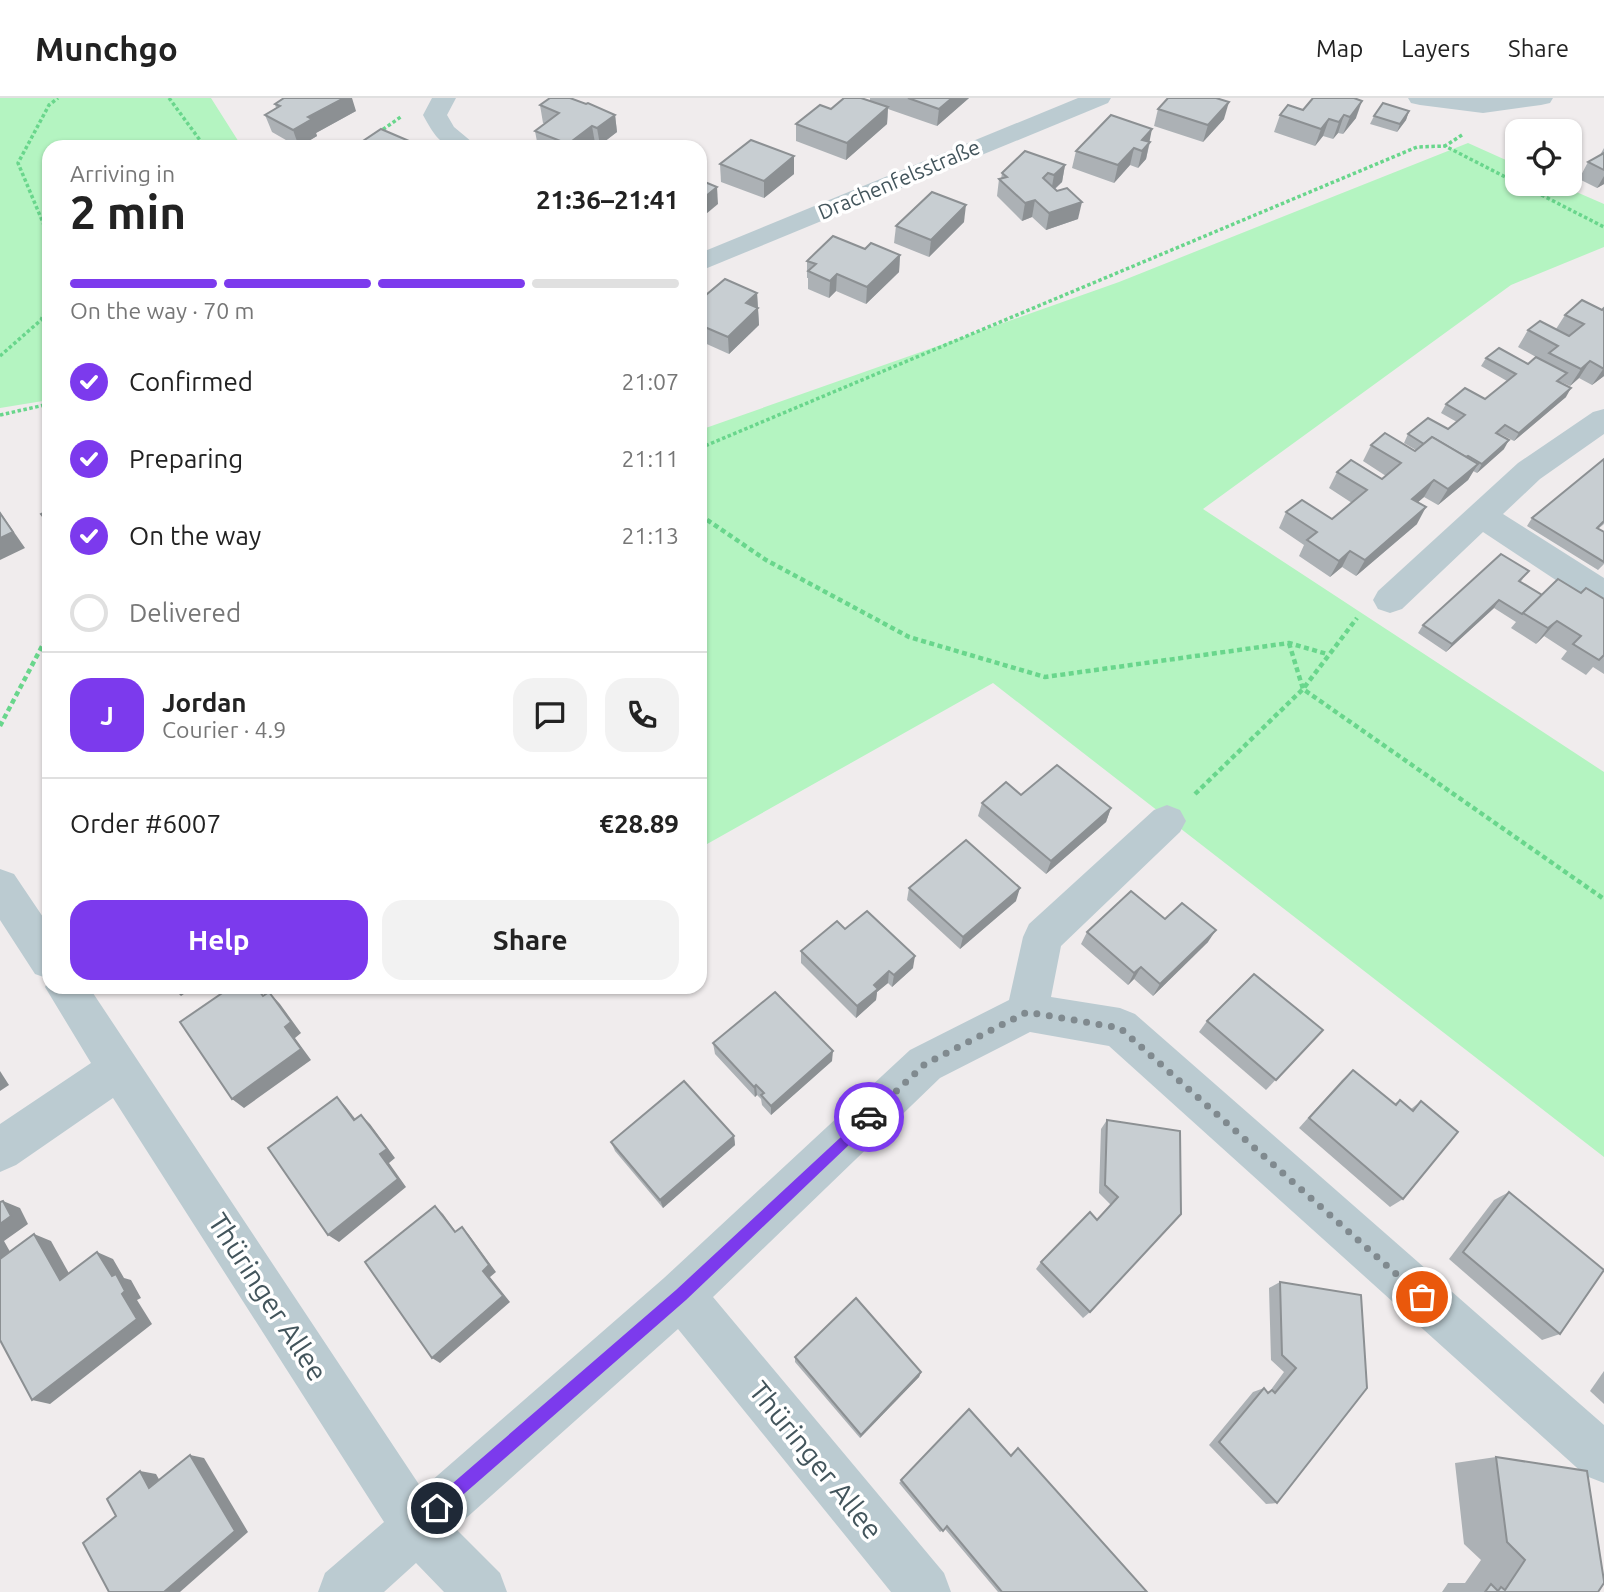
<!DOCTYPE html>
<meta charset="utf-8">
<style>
:root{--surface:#fff;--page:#f2f2f2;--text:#222;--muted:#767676;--line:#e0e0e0;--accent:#7c3aed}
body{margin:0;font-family:Ubuntu,sans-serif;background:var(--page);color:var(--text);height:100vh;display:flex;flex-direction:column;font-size:26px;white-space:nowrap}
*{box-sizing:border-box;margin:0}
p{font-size:23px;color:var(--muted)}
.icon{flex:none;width:38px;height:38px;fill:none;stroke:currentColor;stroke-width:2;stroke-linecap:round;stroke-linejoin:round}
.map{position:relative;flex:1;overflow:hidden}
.drawer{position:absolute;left:42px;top:42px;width:665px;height:854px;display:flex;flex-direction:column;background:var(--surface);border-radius:21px;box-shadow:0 2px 5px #0004}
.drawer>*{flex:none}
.tools{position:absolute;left:1505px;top:21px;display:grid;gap:14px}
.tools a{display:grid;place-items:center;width:77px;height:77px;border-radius:14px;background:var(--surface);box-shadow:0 2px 5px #0004;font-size:35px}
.pin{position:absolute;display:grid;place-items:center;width:60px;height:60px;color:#fff;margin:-30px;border:4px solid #fff;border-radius:50%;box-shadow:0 2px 7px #0007}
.courier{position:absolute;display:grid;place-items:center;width:70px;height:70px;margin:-35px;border:5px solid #7c3aed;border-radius:50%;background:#fff;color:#222;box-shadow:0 2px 9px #0007}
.overview em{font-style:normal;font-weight:700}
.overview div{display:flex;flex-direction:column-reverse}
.overview{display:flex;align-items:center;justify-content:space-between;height:119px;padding:0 28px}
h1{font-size:46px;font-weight:700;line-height:52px}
.bar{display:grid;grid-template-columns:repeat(4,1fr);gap:10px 7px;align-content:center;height:84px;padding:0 28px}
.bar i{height:9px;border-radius:5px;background:var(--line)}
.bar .selected{background:var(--accent)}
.bar p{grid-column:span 4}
.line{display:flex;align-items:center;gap:18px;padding:0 28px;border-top:2px solid var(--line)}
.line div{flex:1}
.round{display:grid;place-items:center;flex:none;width:74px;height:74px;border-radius:21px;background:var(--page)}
ol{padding:0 28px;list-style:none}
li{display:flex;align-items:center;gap:21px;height:77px}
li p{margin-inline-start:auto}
li .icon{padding:7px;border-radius:50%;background:var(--accent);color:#fff;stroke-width:4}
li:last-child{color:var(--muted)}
li i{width:38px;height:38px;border:4px solid var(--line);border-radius:50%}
.primary-button{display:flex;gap:14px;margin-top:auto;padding:14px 28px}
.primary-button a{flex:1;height:80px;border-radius:21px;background:var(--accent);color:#fff;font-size:28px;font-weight:700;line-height:80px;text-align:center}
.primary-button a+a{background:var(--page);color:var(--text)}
header{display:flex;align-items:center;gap:42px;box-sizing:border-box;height:98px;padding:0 35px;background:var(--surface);border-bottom:2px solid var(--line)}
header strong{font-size:33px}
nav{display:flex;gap:38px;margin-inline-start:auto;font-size:24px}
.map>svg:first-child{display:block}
.green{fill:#b4f4c1}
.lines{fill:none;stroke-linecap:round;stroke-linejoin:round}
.path-far1{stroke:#69d68c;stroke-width:3.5;stroke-dasharray:3.5 2.5;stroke-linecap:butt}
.path{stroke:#69d68c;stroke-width:4.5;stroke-dasharray:5 3.5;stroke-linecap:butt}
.minor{fill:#bbcbd1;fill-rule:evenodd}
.wall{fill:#acb1b5}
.shaded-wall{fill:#8c9093}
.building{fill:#c8ced2;stroke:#8c9093;stroke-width:2}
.route{fill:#7c3aed}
.done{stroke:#808a8f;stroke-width:7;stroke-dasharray:0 12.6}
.labels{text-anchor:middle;stroke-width:7;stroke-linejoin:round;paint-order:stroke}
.far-street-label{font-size:21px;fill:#43555c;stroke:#fff}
.near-street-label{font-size:28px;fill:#43555c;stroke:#fff}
</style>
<header>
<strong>Munchgo</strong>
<nav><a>Map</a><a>Layers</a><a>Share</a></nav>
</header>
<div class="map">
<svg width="1604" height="1494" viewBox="0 0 1604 1494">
<rect width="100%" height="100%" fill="#f0eced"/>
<!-- green -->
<g class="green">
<polygon points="0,0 211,0 242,49 49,49 49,302 0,310"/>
<polygon points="1468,45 1517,67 1517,86 1558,86 1604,106 1604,149 1511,187 1203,411 1604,674 1604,1059 993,585 700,750 700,332 1119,184"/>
</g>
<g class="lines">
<!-- path-far1 -->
<g class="path-far1">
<polyline points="169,0 205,49"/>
<polyline points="378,35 402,18"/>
<polyline points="1462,37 1445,48 1517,85"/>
<polyline points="1520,86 1604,129"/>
<polyline points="49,139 18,65 49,7 58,0"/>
<polyline points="0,258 41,222 49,205"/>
<polyline points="0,317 49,306"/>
<polyline points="700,350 1417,49 1445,48"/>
</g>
<!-- path -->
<g class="path">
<polyline points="700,417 766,462 909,539 1045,579 1289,545 1327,556"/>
<polyline points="1289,545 1303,591 1604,801"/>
<polyline points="0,628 49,535"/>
<polyline points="1195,696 1303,591 1357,520"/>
</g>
<!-- minor -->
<g class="minor">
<path d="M432,0H456L447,17L454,29L478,49C443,49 440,48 423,17Z"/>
<polygon points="1078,0 1111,0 1108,5 700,173 700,155"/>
<polygon points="1408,0 1553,0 1550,5 1541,7 1483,15 1420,7 1411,5"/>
<polygon points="1604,311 1604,336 1540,381 1503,416 1604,480 1604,510 1592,506 1483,434 1402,511 1390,515 1378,511 1373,502 1378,493 1518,365 1593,314"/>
<polygon points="1167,707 1180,712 1186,723 1180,734 1061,848 1051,899 1120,910 1135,916 1604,1327 1604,1385 1586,1378 1109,948 1030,934 940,980 713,1199 944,1475 951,1494 891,1494 678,1231 455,1430 500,1475 507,1494 444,1494 416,1465 384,1494 318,1494 325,1475 384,1424 113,1000 16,1067 0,1074 0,1026 91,965 45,889 49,881 35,876 0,822 0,771 14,776 49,828 49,889 89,889 422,1391 664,1180 910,952 1009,902 1023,839 1029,826 1154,712"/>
</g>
</g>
<!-- wall -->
<g class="wall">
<polygon points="870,0 969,0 937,28 888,11 887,26 846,62 796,43 796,26 831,11 870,3"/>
<polygon points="275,6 356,13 316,35 317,38 298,49 272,34 265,17 276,10"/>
<polygon points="540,7 615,17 617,34 600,47 595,45 590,49 538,49 535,33 545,25 543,25"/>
<polygon points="1158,11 1224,21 1203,44 1154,28"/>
<polygon points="1303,12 1356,20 1343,36 1338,35 1333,41 1323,38 1315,48 1274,34 1280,17"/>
<polygon points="1409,13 1406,22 1397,34 1370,26 1374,18"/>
<polygon points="1149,44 1150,44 1146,61 1138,70 1130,67 1114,85 1072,70 1076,53"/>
<polygon points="1604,50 1604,86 1597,90 1579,81 1588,64 1600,57"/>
<polygon points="794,58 794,76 764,100 721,84 720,66"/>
<polygon points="1065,67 1062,84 1055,91 1078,121 1046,132 1032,119 1022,123 997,98 999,81 1001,81 1002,75"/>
<polygon points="964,124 929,159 894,145 896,128"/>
<polygon points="865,151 900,157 899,174 866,206 836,193 829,200 808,191 808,180 807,180 807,163"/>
<polygon points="757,195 759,227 729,256 700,243 700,202"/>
<polygon points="1604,210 1604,278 1592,287 1579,280 1570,288 1561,284 1560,284 1566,299 1514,343 1500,336 1499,336 1504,351 1477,375 1473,373 1468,382 1438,407 1424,399 1418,404 1417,426 1356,478 1342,469 1330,479 1299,458 1304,447 1279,430 1286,414 1332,421 1352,405 1329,390 1337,374 1382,381 1386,378 1363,363 1371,347 1415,353 1416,352 1404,345 1408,336 1448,331 1457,324 1441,315 1446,306 1485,301 1507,283 1481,268 1486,260 1528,266 1536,259 1518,249 1528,232 1556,231 1565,217 1602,212"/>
<polygon points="1604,361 1604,426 1598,431 1604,434 1604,466 1598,472 1527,428 1532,420"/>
<polygon points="1523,481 1520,484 1542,497 1581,495 1604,501 1604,576 1593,569 1586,577 1561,561 1567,553 1544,538 1536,546 1511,530 1516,524 1494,510 1446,554 1418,535 1423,527"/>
<polygon points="982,705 1111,710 1106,724 1046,776 978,718"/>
<polygon points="909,790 1016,803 960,851 907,802"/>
<polygon points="1165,821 1208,844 1153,898 1134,881 1128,887 1081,846 1087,834"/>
<polygon points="845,831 913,870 892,889 888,885 877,894 876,902 856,920 801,865 801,853"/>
<polygon points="1207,923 1323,932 1266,992 1199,934"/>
<polygon points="713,945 832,963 771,1017 762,1007 761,1001 757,997 755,999 715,956"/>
<polygon points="1353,972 1394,1006 1400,1002 1411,1011 1421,1003 1403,1101 1390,1109 1299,1030 1342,982"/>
<polygon points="1107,1022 1180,1033 1090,1214 1083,1220 1036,1171 1041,1164 1097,1122 1111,1107 1099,1095 1101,1031"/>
<polygon points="734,1038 735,1047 663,1110 615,1053 611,1044"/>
<polygon points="1509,1094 1560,1236 1542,1242 1449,1161 1494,1102"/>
<polygon points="1280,1184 1361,1197 1277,1405 1266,1406 1209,1347 1253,1294 1264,1290 1267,1294 1270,1293 1284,1274 1271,1262 1269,1190"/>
<polygon points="795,1259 921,1274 919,1279 860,1340 795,1264"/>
<polygon points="1604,1273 1604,1306 1590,1293"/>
<polygon points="969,1311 1010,1357 1018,1350 1147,1494 998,1494 945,1431 940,1434 899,1385"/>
<polygon points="1496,1359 1598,1494 1442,1494 1448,1485 1465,1485 1481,1462 1464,1446 1455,1365"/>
</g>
<!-- shaded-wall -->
<g class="shaded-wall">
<polygon points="344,0 352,0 356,13 316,35 317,38 299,49 293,32 308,19"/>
<polygon points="952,0 969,0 937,28 939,11"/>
<polygon points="1362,3 1356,20 1343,36 1350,19"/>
<polygon points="1229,4 1224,21 1203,44 1208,27"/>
<polygon points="888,9 887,26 846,62 847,45"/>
<polygon points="1409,13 1406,22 1397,34 1400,26"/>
<polygon points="615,17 617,34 600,47 597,30"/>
<polygon points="1344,17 1338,35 1333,41 1339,24"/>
<polygon points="1329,21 1323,38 1315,48 1321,31"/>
<polygon points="592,28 595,45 590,49 568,49 568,46"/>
<polygon points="1152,31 1146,61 1138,70 1142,53 1142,42"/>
<polygon points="1134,50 1130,67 1114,85 1118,67"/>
<polygon points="794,58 794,76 764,100 764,83"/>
<polygon points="1065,67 1062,84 1051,94 1054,77"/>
<polygon points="1604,78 1604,86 1597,90"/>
<polygon points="717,89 718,106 700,121 700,103"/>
<polygon points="1035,102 1032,119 1022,123 1025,105"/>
<polygon points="1082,104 1078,121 1046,132 1049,115"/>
<polygon points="966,107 964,124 929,159 931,142"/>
<polygon points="900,157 899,174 866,206 867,189"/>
<polygon points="837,176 836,193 829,200 830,183"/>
<polygon points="757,195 759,227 729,256 728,239 746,205"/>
<polygon points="703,253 704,270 700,273 700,255"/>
<polygon points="1590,263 1579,280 1570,288 1581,271"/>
<polygon points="1604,270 1604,278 1592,287"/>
<polygon points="1571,290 1566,299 1514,343 1519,335"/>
<polygon points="1509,342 1504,351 1477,375 1482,366"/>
<polygon points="1478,366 1468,382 1438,407 1448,391"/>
<polygon points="1434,382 1424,399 1403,417 1412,401"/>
<polygon points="1426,409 1417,426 1356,478 1365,462"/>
<polygon points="0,414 25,450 0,462"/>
<polygon points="1350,453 1342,469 1330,479 1339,463"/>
<polygon points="1499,502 1494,510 1446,554 1452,546"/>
<polygon points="1557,523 1544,538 1536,546 1548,530"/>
<polygon points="1111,710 1106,724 1046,776 1051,763"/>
<polygon points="1020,790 1016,803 960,851 963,839"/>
<polygon points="1216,832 1208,844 1153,898 1160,886"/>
<polygon points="915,858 913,870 892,889 894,877"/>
<polygon points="1141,869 1134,881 1128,887 1134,875"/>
<polygon points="889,873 888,885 877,894 876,902 856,920 857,908 874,887"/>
<polygon points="172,889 194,889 181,898"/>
<polygon points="269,894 280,906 301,935 295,940 311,962 244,1010 232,1001 285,929"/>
<polygon points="833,953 832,963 771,1017 771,1008"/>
<polygon points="0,973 9,987 0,993"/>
<polygon points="756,987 757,997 755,999 754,989"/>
<polygon points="337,999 346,1009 363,1031 354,1022"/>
<polygon points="361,1017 370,1026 395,1060 389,1065 406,1089 339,1144 328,1137 380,1056"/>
<polygon points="734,1038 735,1047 663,1110 660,1102"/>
<polygon points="3,1103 20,1110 28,1126 4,1143 18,1168 0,1161 0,1126"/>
<polygon points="435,1108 443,1116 462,1142 455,1134"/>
<polygon points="462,1129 469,1137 496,1174 490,1179 510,1204 440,1265 432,1260 483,1173"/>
<polygon points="34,1136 51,1143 76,1188 60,1182"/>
<polygon points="97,1154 113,1161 124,1180 131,1182 141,1200 137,1202 152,1226 50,1306 32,1302 112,1178"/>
<polygon points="921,1274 919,1279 860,1340 861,1337"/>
<polygon points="190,1357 204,1360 248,1434 180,1494 164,1494"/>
<polygon points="140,1373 156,1376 165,1392 149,1390"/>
</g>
<!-- building -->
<g class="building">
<polygon points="284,0 344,0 308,19 312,21 293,32 265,17 280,8 275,6"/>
<polygon points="550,0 570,0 586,6 588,5 615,17 597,30 592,28 568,46 535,33 559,15 540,7"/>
<polygon points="844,0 861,0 888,9 847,45 796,26 820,7 831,11"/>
<polygon points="908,0 952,0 939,11"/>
<polygon points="1168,0 1216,0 1229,4 1208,27 1158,11"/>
<polygon points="1313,0 1354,0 1362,3 1350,19 1344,17 1339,24 1329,21 1321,31 1280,17 1288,7 1303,12"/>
<polygon points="1383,5 1409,13 1400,26 1374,18"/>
<polygon points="1111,17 1152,31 1142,42 1150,44 1142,53 1134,50 1118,67 1076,53"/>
<polygon points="381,31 423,49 354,49"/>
<polygon points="751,42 794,58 764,83 720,66"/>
<polygon points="1025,53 1065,67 1054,77 1048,75 1043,80 1057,93 1067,90 1082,104 1049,115 1035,102 1025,105 999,81 1007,79 1002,75"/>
<polygon points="1604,55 1604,72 1588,64"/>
<polygon points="700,82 717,89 700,103"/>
<polygon points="932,94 966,107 931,142 896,128"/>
<polygon points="833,138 865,151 871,145 900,157 867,189 837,176 830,183 808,173 816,166 807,163"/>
<polygon points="725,181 757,195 746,205 758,210 728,239 700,227 700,202"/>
<polygon points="1582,202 1602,212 1604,210 1604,271 1590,263 1581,271 1549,255 1558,248 1528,232 1540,223 1569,238 1584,226 1565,217"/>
<polygon points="1499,250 1528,266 1536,259 1567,275 1557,283 1571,290 1519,335 1505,327 1496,335 1509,342 1482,366 1468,358 1466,359 1432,339 1424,346 1408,336 1428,320 1448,331 1465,317 1446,306 1465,290 1485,301 1516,276 1486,260"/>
<polygon points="1385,335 1415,353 1432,339 1478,366 1448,391 1434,382 1412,401 1426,409 1365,462 1350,453 1339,463 1307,442 1317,434 1286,414 1302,402 1332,421 1367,392 1337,374 1351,362 1382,381 1401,365 1371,347"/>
<polygon points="1604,361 1604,423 1597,430 1604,434 1604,464 1532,420"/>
<polygon points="49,412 49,426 41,416"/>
<polygon points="0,415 13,434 0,440"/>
<polygon points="1501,456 1529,473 1519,483 1542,497 1522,516 1499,502 1452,546 1423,527"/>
<polygon points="1558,481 1581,495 1586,490 1604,501 1604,557 1599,562 1573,546 1581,538 1557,523 1548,530 1523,515"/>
<polygon points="49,599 49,607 45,601"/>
<polygon points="1057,667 1111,710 1051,763 982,705 1006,684 1021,697"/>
<polygon points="966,742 1020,790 963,839 909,790"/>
<polygon points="1131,793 1165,821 1182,805 1216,832 1160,886 1141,869 1134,875 1087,834"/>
<polygon points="867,813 915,858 894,877 889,873 874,887 878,891 857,908 801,853 837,823 845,831"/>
<polygon points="1254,876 1323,932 1276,982 1207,923"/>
<polygon points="231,889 256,889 263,898 269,894 291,924 285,929 301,951 232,1001 180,924"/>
<polygon points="775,894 833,953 771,1008 761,997 764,995 756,987 754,989 713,945"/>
<polygon points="1353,972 1396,1007 1400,1002 1413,1013 1421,1003 1458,1034 1403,1101 1309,1020"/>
<polygon points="684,983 734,1038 660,1102 611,1044"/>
<polygon points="337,999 354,1022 361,1017 387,1051 380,1056 398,1081 328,1137 268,1050"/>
<polygon points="1107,1022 1180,1033 1181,1116 1090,1214 1041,1164 1090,1114 1097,1122 1118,1099 1105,1087"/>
<polygon points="1509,1094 1604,1172 1560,1236 1463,1154"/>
<polygon points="3,1103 11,1118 0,1126 0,1104"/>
<polygon points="435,1108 455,1134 462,1129 489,1167 483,1173 503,1198 432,1260 365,1164"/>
<polygon points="34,1136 60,1182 97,1154 112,1178 116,1176 125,1193 122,1196 137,1221 32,1302 0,1242 0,1161"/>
<polygon points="1280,1184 1361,1197 1367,1290 1277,1405 1219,1344 1264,1290 1268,1295 1272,1292 1275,1295 1296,1270 1282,1257"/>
<polygon points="856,1200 921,1274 861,1337 795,1259"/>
<polygon points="969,1311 1011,1358 1018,1350 1147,1494 1002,1494 947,1428 943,1433 901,1382"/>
<polygon points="190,1357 235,1433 164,1494 109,1494 83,1445 116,1418 107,1401 140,1373 149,1390"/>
<polygon points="1496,1359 1587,1373 1604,1483 1604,1485 1598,1494 1485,1494 1491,1486 1498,1493 1501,1489 1505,1492 1525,1462 1507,1444"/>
</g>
<!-- route -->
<polygon class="route" points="869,1013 875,1019 873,1024 686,1202 442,1415 437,1417 431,1415 429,1410 431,1404 676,1192"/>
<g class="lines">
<!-- done -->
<polyline class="done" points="869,1019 925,966 1027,914 1120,930 1422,1199"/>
</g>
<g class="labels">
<!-- far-street labels -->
<g class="far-street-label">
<text transform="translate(899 82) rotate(-23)" y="7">Drachenfelsstraße</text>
</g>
<!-- near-street labels -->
<g class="near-street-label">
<text transform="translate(268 1199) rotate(57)" y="10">Thüringer Allee</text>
<text transform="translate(816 1362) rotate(51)" y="10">Thüringer Allee</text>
</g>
</g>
</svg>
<div class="tools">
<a><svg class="icon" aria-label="locate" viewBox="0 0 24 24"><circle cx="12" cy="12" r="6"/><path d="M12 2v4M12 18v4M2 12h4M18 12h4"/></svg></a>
</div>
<div class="pin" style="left:1422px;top:1199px;background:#ea580c"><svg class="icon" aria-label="bag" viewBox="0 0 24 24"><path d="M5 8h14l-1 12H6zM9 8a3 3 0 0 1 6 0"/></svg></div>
<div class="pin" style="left:437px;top:1410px;background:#1f2937"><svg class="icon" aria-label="home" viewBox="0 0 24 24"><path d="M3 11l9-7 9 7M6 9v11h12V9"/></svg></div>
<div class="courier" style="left:869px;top:1019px"><svg class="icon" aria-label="car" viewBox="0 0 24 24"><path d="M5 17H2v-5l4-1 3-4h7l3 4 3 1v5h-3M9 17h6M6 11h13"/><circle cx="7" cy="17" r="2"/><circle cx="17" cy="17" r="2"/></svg></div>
<section class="drawer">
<div class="overview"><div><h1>2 min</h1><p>Arriving in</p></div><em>21:36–21:41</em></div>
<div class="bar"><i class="selected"></i><i class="selected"></i><i class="selected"></i><i></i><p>On the way · 70 m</p></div>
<ol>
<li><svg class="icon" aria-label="check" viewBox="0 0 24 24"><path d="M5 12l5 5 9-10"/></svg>Confirmed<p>21:07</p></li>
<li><svg class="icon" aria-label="check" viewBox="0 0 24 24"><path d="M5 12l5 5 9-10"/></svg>Preparing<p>21:11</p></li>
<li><svg class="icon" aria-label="check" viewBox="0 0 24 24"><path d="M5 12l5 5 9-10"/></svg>On the way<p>21:13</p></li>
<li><i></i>Delivered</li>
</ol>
<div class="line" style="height:126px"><b class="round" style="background:var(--accent);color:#fff">J</b><div><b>Jordan</b><p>Courier · 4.9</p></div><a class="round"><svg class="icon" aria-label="chat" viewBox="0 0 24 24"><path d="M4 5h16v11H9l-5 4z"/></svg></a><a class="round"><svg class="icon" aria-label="phone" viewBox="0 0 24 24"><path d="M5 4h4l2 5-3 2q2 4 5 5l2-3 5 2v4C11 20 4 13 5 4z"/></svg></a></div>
<div class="line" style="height:91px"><div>Order #6007</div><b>€28.89</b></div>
<div class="primary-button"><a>Help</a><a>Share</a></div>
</section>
</div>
